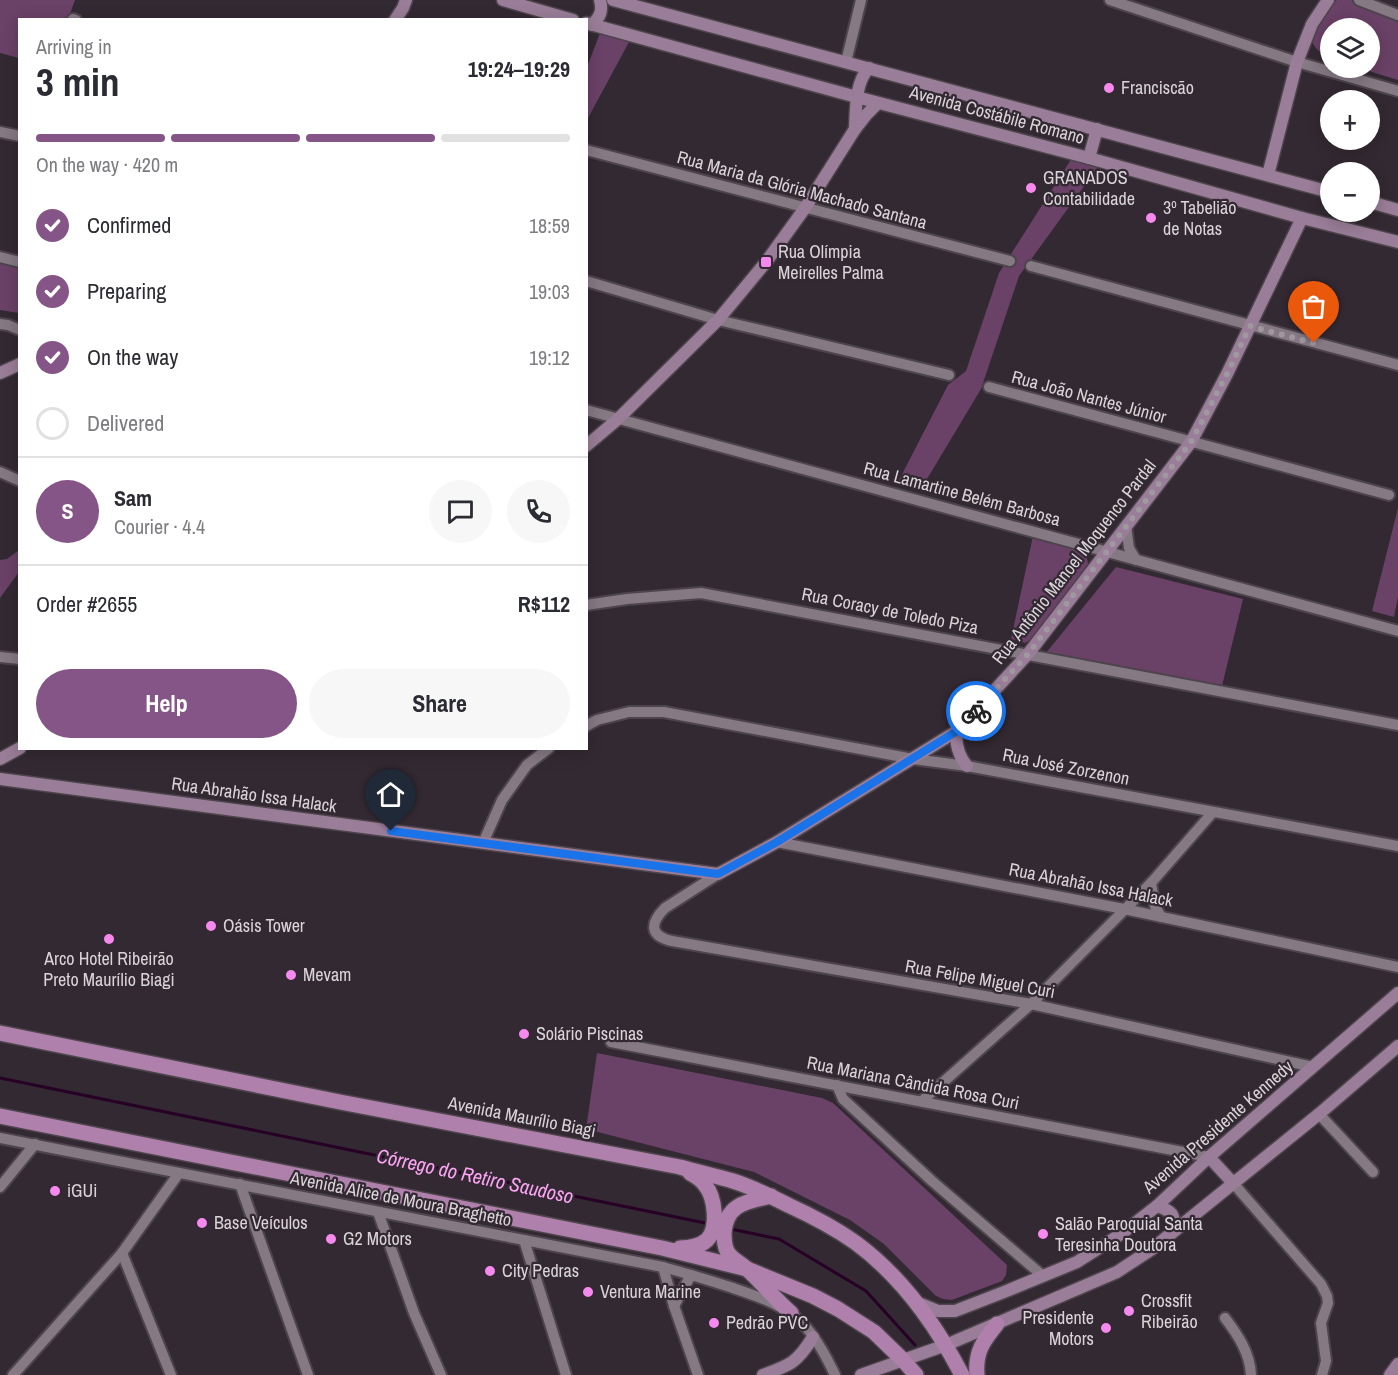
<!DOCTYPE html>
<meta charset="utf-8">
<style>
:root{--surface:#fff;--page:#f7f7f7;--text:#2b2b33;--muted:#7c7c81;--line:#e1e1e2;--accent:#865587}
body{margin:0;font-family:"Archivo Narrow",sans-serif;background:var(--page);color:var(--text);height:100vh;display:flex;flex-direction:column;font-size:22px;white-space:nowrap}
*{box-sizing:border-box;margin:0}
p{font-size:20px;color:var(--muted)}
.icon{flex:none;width:33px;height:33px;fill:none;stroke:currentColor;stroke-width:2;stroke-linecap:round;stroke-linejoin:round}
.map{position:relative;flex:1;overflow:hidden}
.details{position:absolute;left:18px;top:18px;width:570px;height:732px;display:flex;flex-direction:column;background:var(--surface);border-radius:0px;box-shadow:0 3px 15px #0003}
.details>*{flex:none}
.buttons{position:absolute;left:1320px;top:18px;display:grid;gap:12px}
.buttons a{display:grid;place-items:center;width:60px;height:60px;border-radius:50%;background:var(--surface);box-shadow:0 3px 15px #0003;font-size:30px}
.pin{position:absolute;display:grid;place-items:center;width:51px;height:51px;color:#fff;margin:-62px -26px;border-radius:50% 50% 50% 0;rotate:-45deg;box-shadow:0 0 6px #0007}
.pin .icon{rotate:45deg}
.courier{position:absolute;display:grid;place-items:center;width:60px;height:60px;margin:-30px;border:4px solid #1a73e8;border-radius:50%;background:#fff;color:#222;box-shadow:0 2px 8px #0007}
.summary em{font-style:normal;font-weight:800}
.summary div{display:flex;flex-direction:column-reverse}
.summary{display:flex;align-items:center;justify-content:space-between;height:102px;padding:0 18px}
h1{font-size:39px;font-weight:800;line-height:45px}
.bar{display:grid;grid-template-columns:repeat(4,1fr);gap:9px 6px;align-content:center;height:72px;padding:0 18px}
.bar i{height:8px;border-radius:4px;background:var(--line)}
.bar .active{background:var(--accent)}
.bar p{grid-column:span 4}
.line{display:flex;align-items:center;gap:15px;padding:0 18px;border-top:2px solid var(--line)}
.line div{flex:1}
.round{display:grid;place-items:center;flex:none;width:63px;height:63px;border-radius:32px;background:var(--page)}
ol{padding:0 18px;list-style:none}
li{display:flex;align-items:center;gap:18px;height:66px}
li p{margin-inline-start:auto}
li .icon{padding:6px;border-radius:50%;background:var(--accent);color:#fff;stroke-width:4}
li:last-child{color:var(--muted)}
li i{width:33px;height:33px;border:3px solid var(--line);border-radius:50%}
.primary-button{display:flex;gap:12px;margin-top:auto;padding:12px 18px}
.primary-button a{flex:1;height:69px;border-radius:36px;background:var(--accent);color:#fff;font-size:24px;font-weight:800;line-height:69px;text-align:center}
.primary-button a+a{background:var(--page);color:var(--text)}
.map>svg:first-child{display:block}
.green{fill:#6a4167}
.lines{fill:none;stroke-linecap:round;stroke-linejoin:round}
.stream{stroke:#270026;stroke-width:3}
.street-casing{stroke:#4d444c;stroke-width:14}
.secondary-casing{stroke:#4d444c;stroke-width:15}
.primary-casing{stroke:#4d444c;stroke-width:18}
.street{stroke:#857984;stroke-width:10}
.secondary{stroke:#9a7d98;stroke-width:12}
.primary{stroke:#af80ab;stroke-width:15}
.done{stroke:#a0989f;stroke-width:6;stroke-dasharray:0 10.8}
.route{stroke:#1a73e8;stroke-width:8}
.poi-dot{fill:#f689ee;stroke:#332932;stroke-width:2}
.labels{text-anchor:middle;stroke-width:4.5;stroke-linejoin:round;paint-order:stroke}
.poi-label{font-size:18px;fill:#dad4d9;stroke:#332932;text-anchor:start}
.street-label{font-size:18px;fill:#dad4d9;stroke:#332932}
.water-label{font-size:20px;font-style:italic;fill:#fca4f4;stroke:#332932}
</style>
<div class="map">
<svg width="1398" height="1375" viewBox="0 0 1398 1375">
<rect width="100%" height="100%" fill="#332932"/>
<!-- green -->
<g class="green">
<polygon points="0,0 75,0 68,19 20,20 19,58 0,53"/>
<path d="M1337,0H1357L1398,14V80L1359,68H1370V28H1330V57C1320,53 1314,49 1311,38L1330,4Z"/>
<polygon points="600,33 629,42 587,120 587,67"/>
<polygon points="1072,158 1098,167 1019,276 981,389 921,489 897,484 948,385 966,371 999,273"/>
<polygon points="0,263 19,267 19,313 0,310"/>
<polygon points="1398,508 1398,597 1394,617 1372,611"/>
<polygon points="1034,531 1085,545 1088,564 1032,639 1025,643 1011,639"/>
<polygon points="19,550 19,572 0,598 0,560 7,559"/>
<polygon points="1116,567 1243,599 1221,690 1041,659"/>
<polygon points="597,1053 822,1098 833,1103 1007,1265 1006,1275 1002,1281 952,1300 943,1299 936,1296 884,1244 850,1220 754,1172 586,1129"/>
</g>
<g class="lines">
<!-- stream -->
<g class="stream">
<polyline points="0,1078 710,1224"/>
<polyline points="731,1229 779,1239 866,1291 915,1345"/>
</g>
<!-- street casing -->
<g class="street-casing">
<g id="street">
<polyline points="1110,0 1297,62 1398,91"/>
<polyline points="1359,0 1398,15"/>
<polyline points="73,19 76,20"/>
<polyline points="846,62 861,0"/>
<polyline points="0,132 20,136"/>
<polyline points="586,150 1010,261"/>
<polyline points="0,257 20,262"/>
<polyline points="1031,266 1398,365"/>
<polyline points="586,281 718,320 949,375"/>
<polyline points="0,324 8,325 20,330"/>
<polyline points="989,387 1389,495"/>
<polyline points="586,410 1398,631"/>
<polyline points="0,472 20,481"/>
<polyline points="1126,526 1129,548 1136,560"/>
<polyline points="586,605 627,599 701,593 1398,725"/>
<polyline points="0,657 20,659"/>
<polyline points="586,726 597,720 629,712 664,712 913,759 967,766 1398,846"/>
<polyline points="777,842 1124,909 1398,967"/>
<polyline points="483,843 502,800 527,765 549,748"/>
<path d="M718,874L665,908C650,923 649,936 672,941L1031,1004L1313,1067"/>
<polyline points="1151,883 1155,906 1161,917"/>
<polyline points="611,1042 1209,1157"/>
<polyline points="837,1085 843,1099 932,1181 1043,1276"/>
<polyline points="922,1101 1031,1004 1151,883 1213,812"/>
<polyline points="1319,1114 1373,1172"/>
<path d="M0,1138L663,1267C685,1273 708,1280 730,1287C756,1296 784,1304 803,1324C817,1338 827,1358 835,1375"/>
<polyline points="1233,1183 1321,1284 1327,1296 1328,1303 1321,1323 1326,1361 1322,1375"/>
<polyline points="240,1184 308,1375"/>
<polyline points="0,1187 35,1144"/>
<polyline points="378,1212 414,1313 441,1375"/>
<polyline points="524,1240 566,1375"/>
<polyline points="122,1253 171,1375"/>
<polyline points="663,1267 674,1306 698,1375"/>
<polyline points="674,1306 691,1275"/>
<path d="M1225,1318C1238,1335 1250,1353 1251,1375"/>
<polyline points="13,1375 122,1253 179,1173"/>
</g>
</g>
<!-- secondary casing -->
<g class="secondary-casing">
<g id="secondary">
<polyline points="503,0 573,20"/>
<polyline points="613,0 1330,192"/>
<polyline points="395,20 403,8 406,0"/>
<polyline points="586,23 864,99 1089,158 1302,218 1398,242"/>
<path d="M592,25C600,17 603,11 600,0"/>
<path d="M855,129C856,109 855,82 869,68"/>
<polyline points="1089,158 1097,129"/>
<polyline points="1268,175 1297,62 1312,24 1328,0"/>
<polyline points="1370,202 1398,210"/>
<polyline points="0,373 20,364"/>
<polyline points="586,446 618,419 718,320 766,262 805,208 855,129 866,115 878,103"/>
<path d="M957,731C955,744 958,755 967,766"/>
<polyline points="0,759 20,748"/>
<polyline points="0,779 718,874 777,842 957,731 1028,654 1191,442 1227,374 1302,218"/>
<polyline points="1209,1157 1233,1183"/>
<path d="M1157,1206C1173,1212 1174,1213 1175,1230"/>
<polyline points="916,1302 938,1311 955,1311 1004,1292 1077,1262 1121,1234 1157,1206 1209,1157 1398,993"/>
<path d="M763,1375C790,1365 797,1363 813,1337"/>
<polyline points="861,1375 946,1345 1117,1272 1152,1249 1319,1114 1398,1046"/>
<polyline points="1390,1375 1398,1364"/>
</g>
</g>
<!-- primary casing -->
<g class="primary-casing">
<g id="primary">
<path d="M0,1033L340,1102L680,1167C697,1172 716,1176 733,1181C752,1187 770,1196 788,1205C812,1216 835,1228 856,1243C902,1277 936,1325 962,1375"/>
<polyline points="0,1116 662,1248 747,1269 813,1296 838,1309 874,1332 903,1360 916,1375"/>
<path d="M771,1196C747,1202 727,1203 724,1232C724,1238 724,1245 727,1251C731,1259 741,1263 747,1269C762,1283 775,1299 791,1313"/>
<path d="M680,1248C690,1248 699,1247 707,1240C719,1228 715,1197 705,1185C701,1179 695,1176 690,1173"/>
<path d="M977,1375C975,1352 983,1341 997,1324"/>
</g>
</g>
<!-- street -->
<use href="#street" class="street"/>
<!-- secondary -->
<use href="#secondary" class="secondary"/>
<!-- primary -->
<use href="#primary" class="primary"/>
</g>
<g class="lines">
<!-- done -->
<polyline class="done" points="976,711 1028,654 1191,442 1227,374 1250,326 1314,343"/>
<!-- route -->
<polyline class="route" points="391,831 718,874 777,842 957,731 976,711"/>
</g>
<!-- markers -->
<g class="poi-dot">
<circle cx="1109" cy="88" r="6"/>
<circle cx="1031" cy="188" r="6"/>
<circle cx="1151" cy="218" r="6"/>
<rect x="760" y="256" width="12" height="12" rx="3"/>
<circle cx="211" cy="926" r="6"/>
<circle cx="109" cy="939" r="6"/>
<circle cx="291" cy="975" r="6"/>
<circle cx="524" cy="1034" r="6"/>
<circle cx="55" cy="1191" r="6"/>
<circle cx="202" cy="1223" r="6"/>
<circle cx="1043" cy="1234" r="6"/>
<circle cx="331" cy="1239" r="6"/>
<circle cx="490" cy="1271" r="6"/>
<circle cx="588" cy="1292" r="6"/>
<circle cx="1129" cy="1311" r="6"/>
<circle cx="714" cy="1323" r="6"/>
<circle cx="1106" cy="1328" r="6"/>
</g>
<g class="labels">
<!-- poi labels -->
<g class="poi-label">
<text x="1121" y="94">Franciscão</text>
<text x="1043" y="184">GRANADOS<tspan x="1043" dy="21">Contabilidade</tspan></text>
<text x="1163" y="214">3º Tabelião<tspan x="1163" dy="21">de Notas</tspan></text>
<text x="778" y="258">Rua Olímpia<tspan x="778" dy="21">Meirelles Palma</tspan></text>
<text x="223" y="932">Oásis Tower</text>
<text x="109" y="965" text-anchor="middle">Arco Hotel Ribeirão<tspan x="109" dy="21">Preto Maurílio Biagi</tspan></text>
<text x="303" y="981">Mevam</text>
<text x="536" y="1040">Solário Piscinas</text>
<text x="67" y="1197">iGUi</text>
<text x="214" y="1229">Base Veículos</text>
<text x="1055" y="1230">Salão Paroquial Santa<tspan x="1055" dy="21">Teresinha Doutora</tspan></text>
<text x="343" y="1245">G2 Motors</text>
<text x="502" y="1277">City Pedras</text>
<text x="600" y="1298">Ventura Marine</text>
<text x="1141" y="1307">Crossfit<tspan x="1141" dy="21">Ribeirão</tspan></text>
<text x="1094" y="1324" text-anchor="end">Presidente<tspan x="1094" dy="21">Motors</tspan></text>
<text x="726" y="1329">Pedrão PVC</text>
</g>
<!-- street labels -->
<g class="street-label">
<text transform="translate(997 115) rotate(15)" y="6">Avenida Costábile Romano</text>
<text transform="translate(802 190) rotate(15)" y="6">Rua Maria da Glória Machado Santana</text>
<text transform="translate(1089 397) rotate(15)" y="6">Rua João Nantes Júnior</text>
<text transform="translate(962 494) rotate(15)" y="6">Rua Lamartine Belém Barbosa</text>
<text transform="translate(1074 562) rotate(-52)" y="6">Rua Antônio Manoel Moquenco Pardal</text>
<text transform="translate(890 611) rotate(11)" y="6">Rua Coracy de Toledo Piza</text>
<text transform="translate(1066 767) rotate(11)" y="6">Rua José Zorzenon</text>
<text transform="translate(254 795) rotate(8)" y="6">Rua Abrahão Issa Halack</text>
<text transform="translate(1091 885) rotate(11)" y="6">Rua Abrahão Issa Halack</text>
<text transform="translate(980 979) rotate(10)" y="6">Rua Felipe Miguel Curi</text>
<text transform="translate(913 1083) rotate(11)" y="6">Rua Mariana Cândida Rosa Curi</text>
<text transform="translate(522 1117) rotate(11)" y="6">Avenida Maurílio Biagi</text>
<text transform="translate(1218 1127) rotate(-41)" y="6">Avenida Presidente Kennedy</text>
<text transform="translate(401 1199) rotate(11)" y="6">Avenida Alice de Moura Braghetto</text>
</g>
<!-- water labels -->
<g class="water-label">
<text transform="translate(475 1176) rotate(12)" y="7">Córrego do Retiro Saudoso</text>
</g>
</g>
</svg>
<div class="buttons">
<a><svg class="icon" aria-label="layers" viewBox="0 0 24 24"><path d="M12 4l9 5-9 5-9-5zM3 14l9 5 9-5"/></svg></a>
<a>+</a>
<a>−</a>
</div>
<div class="pin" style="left:1314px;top:343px;background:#ea580c"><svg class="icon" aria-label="bag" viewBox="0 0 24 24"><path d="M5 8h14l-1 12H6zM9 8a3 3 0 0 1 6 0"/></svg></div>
<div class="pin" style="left:391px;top:831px;background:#1f2937"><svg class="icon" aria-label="home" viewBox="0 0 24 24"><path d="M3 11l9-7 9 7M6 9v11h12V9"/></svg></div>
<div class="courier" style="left:976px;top:711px"><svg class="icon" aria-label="bike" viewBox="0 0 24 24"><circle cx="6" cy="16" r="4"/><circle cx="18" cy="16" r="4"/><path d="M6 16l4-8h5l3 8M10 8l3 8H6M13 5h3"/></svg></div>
<section class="details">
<div class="summary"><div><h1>3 min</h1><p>Arriving in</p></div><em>19:24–19:29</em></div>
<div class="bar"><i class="active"></i><i class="active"></i><i class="active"></i><i></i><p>On the way · 420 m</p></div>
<ol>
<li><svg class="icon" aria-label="check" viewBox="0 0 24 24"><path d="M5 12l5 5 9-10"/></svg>Confirmed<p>18:59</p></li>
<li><svg class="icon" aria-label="check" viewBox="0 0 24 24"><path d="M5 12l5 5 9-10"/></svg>Preparing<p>19:03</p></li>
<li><svg class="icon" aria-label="check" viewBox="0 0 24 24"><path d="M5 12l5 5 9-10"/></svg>On the way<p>19:12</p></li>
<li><i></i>Delivered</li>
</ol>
<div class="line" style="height:108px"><b class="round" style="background:var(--accent);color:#fff">S</b><div><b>Sam</b><p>Courier · 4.4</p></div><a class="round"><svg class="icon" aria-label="chat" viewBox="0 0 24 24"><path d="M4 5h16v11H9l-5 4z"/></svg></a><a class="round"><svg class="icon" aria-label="phone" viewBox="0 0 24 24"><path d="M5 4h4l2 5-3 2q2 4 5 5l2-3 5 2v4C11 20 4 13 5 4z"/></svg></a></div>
<div class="line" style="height:78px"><div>Order #2655</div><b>R$112</b></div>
<div class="primary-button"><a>Help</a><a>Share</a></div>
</section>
</div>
